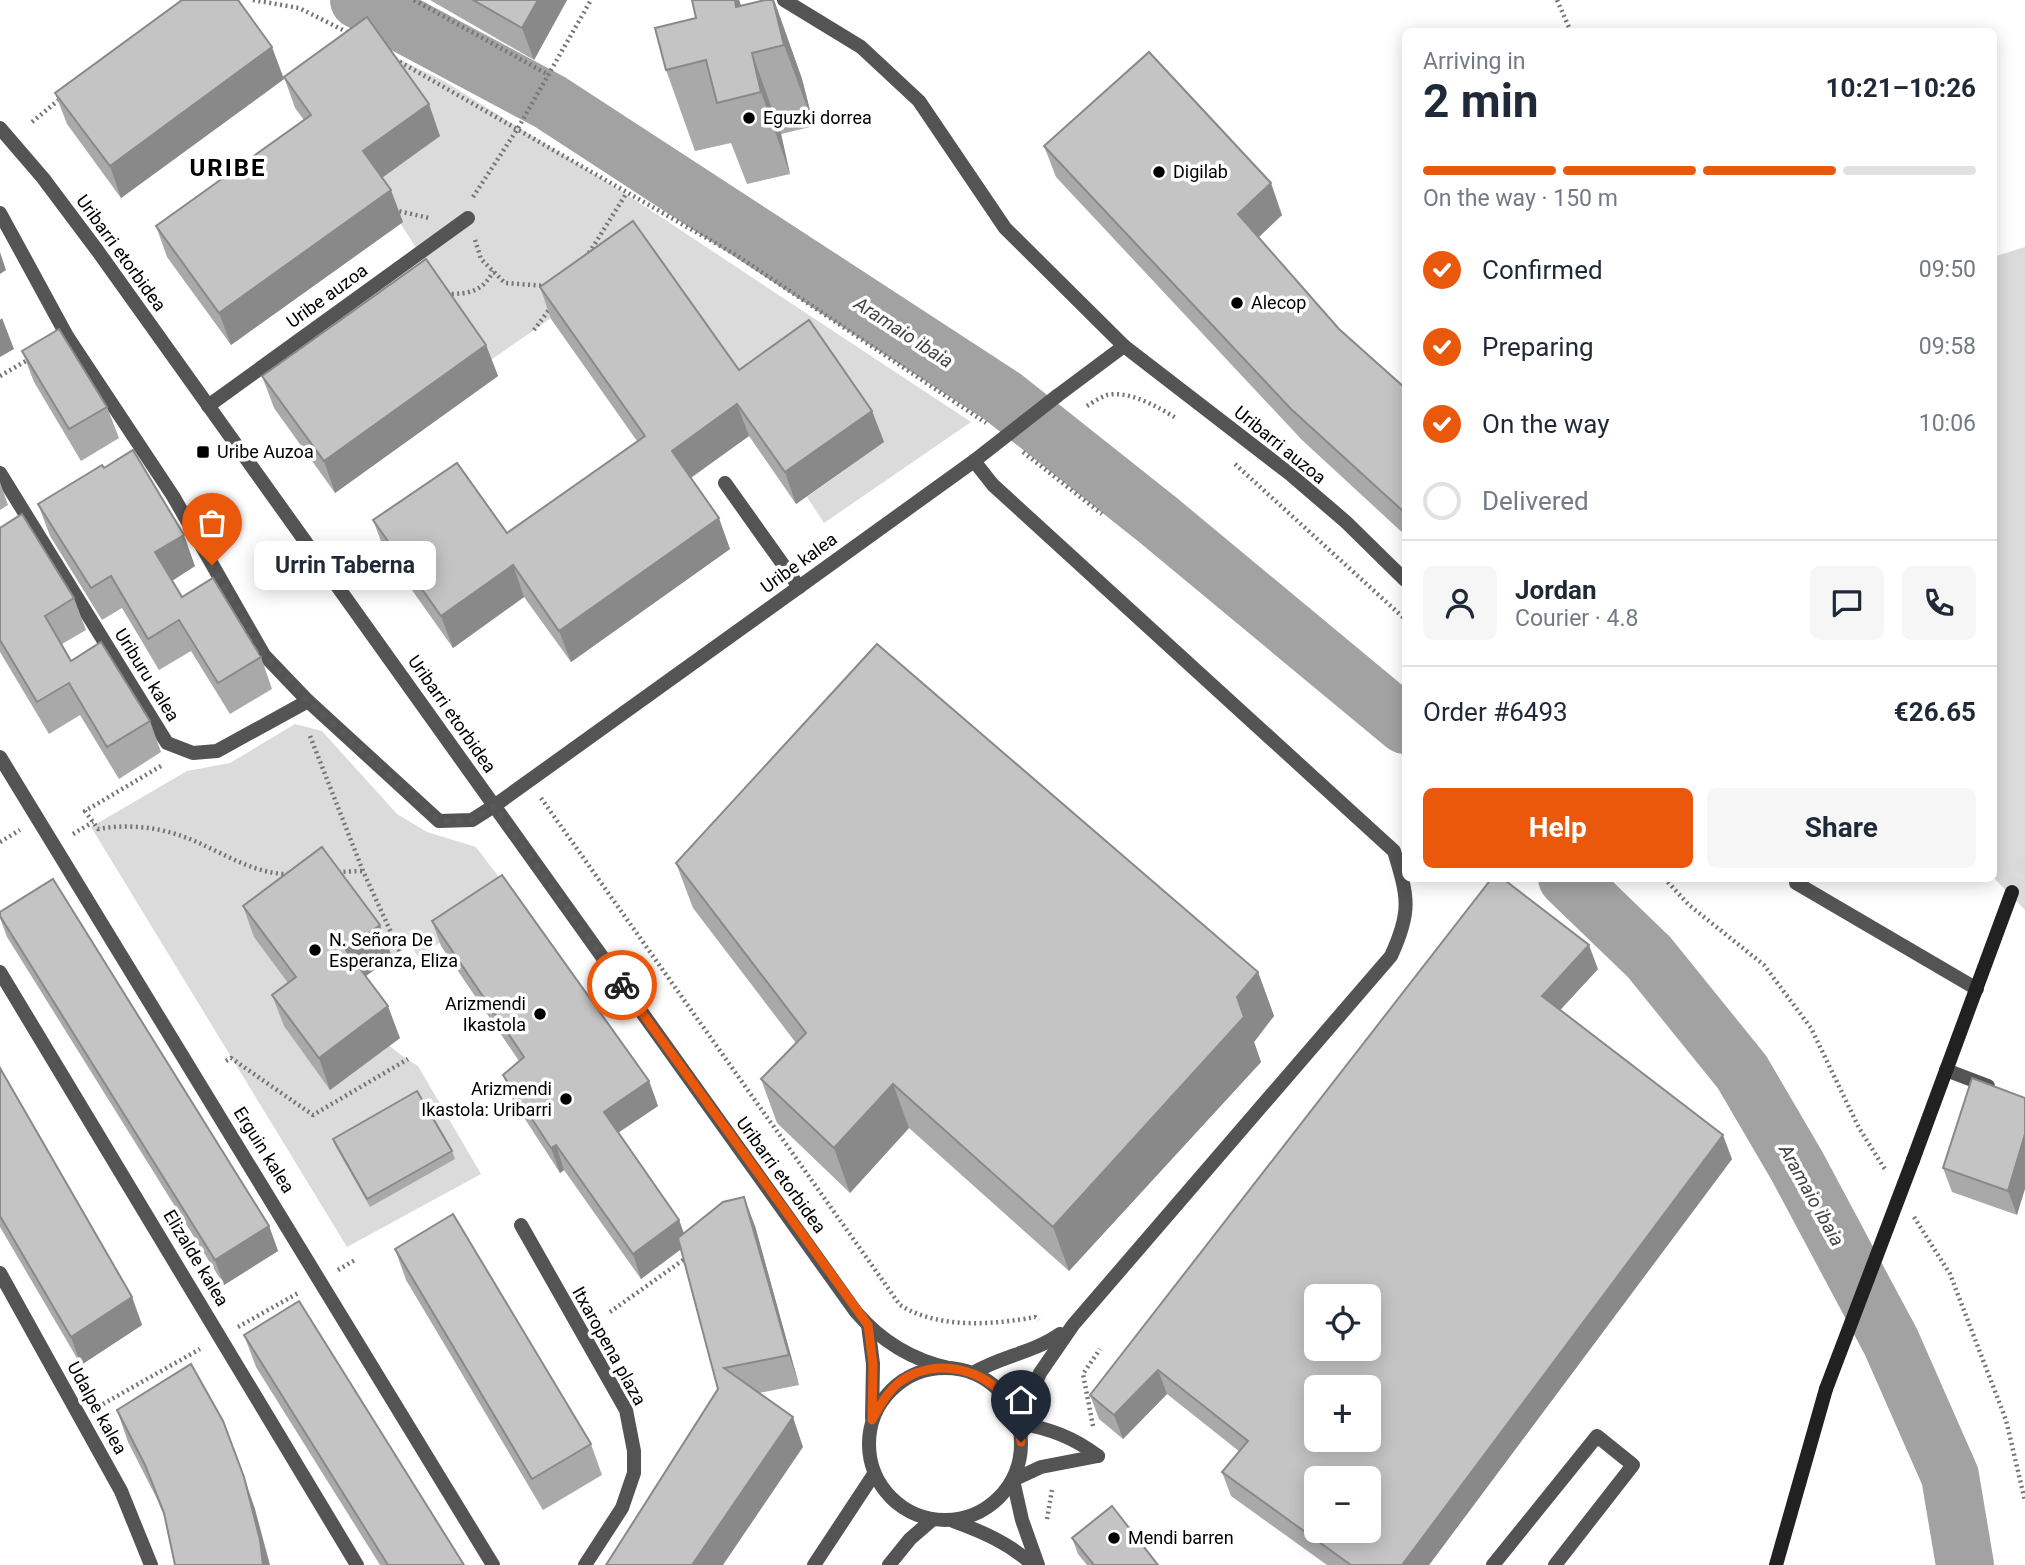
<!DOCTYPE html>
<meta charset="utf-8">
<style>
:root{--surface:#fff;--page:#f6f6f7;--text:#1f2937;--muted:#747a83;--line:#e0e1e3;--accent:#ea580c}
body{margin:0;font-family:Roboto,sans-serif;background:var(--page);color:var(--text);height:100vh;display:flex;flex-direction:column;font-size:26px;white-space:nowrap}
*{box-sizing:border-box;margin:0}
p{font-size:23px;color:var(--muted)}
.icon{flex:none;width:38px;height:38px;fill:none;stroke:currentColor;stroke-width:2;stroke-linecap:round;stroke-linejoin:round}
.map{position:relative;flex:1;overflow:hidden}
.sheet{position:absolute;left:1402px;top:28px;width:595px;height:854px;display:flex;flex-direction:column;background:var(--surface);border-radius:10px;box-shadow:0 4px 18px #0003}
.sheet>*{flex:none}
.fabs{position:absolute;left:1304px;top:1284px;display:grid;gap:14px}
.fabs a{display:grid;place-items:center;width:77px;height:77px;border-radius:10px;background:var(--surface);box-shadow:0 4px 18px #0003;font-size:35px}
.pin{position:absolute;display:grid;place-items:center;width:60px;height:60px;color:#fff;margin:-72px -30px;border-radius:50% 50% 50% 0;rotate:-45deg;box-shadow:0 0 7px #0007}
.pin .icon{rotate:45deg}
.courier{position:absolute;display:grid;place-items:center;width:70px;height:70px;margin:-35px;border:5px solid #ea580c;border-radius:50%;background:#fff;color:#222;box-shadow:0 2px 9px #0007}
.bubble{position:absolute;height:49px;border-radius:10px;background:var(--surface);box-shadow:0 4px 18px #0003;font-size:23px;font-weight:700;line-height:49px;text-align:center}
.head em{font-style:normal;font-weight:700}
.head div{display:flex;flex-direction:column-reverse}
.head{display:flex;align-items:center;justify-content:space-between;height:119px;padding:0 21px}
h1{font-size:46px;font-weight:700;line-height:52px}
.bar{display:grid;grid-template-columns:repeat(4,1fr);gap:10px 7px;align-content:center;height:84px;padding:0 21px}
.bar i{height:9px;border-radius:5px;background:var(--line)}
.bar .active{background:var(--accent)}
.bar p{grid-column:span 4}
.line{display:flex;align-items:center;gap:18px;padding:0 21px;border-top:2px solid var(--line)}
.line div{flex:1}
.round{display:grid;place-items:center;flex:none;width:74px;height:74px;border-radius:10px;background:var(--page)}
ol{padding:0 21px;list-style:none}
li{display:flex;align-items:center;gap:21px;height:77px}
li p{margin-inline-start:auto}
li .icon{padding:7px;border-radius:50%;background:var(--accent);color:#fff;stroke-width:4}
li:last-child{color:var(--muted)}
li i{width:38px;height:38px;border:4px solid var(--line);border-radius:50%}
.primary-button{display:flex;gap:14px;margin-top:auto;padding:14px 21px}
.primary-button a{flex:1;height:80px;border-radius:10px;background:var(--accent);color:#fff;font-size:28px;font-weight:700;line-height:80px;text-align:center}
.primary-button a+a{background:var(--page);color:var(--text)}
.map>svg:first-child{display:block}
.green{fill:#dbdbdb}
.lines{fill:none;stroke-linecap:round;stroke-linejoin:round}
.river{stroke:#a2a2a2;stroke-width:58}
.secondary-tunnel{stroke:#d9d9d9;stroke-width:14;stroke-dasharray:14 7;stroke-linecap:butt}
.path{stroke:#767676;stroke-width:4.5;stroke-dasharray:2 3.5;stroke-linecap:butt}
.service{stroke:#545454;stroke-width:14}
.pedestrian{stroke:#545454;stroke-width:14}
.minor{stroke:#545454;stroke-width:14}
.tertiary{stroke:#545454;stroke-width:14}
.secondary{stroke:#212121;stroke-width:14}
.minor-bridge{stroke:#545454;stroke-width:14}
.secondary-bridge{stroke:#212121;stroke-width:14}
.wall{fill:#a9a9a9}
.shaded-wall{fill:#898989}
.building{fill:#c4c4c4;stroke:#898989;stroke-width:2;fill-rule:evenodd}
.done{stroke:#595959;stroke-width:7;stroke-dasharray:0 12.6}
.route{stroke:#ea580c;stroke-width:9}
.poi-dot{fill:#000;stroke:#fff;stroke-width:2.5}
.labels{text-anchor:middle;stroke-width:7;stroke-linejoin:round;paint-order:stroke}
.poi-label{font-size:18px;fill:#000;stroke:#fff;text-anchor:start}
.street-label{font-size:18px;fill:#000;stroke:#fff}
.water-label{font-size:19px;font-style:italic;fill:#434343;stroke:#fff}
.district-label{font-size:24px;font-weight:bold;letter-spacing:2px;fill:#000;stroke:#fff}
</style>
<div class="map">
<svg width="2025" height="1565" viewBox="0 0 2025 1565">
<rect width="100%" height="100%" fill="#fff"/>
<!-- green -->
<g class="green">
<polygon points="378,49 444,81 626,194 971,422 824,523 807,497 884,442 751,402 645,253 488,362 375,183"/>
<polygon points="2025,247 2025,910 1993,877 1993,257"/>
<polygon points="295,724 322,731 397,814 427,832 476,847 510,892 419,958 410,945 392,957 334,879 255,937 401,1055 418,1066 481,1174 347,1247 91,827 187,771 230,763"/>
</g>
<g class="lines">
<!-- river -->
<g class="river">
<polyline points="359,0 550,102 1003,397 1158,520 1405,725"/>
<polyline points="1567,878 1649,957 1742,1072 1797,1166 1891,1342 1950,1476 1965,1565"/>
</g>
<!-- secondary-tunnel -->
<polyline class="secondary-tunnel" points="2012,892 2025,857"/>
<!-- path -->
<g class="path">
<polyline points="253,0 299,8 351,34"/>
<polyline points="414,0 549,75"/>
<polyline points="1557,0 1571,32"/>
<polyline points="395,59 736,255 986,423"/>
<polyline points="32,122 61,98"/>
<polyline points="473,197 518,128 591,0"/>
<polyline points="394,210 429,218"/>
<polyline points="475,240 481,259 505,283 547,286"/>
<polyline points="589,253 626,194"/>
<path d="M446,294C468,294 483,292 493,271"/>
<polyline points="534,330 551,307"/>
<polyline points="0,376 31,358"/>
<path d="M1087,406C1093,402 1101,397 1107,395C1129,390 1158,407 1176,418"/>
<polyline points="1023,452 1102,514"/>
<polyline points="1235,464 1405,619"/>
<polyline points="310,736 363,871 400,952"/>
<path d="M161,766L85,811L98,829C132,823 167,828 199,843C228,856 258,875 291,874"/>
<path d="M541,798L900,1305C938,1329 993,1325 1035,1317L1039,1320"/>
<polyline points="73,834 93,822"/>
<polyline points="0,842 20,830"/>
<polyline points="338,872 363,871"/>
<polyline points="1664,878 1689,905 1764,965 1811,1028 1859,1128 1886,1171"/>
<polyline points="226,1061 231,1058 313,1115 408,1059"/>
<polyline points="1914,1217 1950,1274 2006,1420 2025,1501"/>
<polyline points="338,1270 355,1260"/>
<polyline points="610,1312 686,1258"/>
<polyline points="238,1327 300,1292"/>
<polyline points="103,1404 200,1349"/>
<polyline points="1093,1426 1083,1374 1100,1349"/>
<polyline points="1047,1519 1052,1490"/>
</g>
<!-- service -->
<g class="service">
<polyline points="725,483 799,587"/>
<polyline points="1799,878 1796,883 1977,989"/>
<polyline points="1946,1070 1988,1086"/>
<path d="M1019,1423C1050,1429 1073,1437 1098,1456"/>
<polyline points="1013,1480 1041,1467 1098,1456"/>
<polyline points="1493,1565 1597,1436 1633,1465 1555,1565"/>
</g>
<!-- pedestrian -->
<g class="pedestrian">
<polyline points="208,406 468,218"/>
<polyline points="494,806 799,587"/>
<polyline points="0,972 357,1565"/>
</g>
<!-- minor -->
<g class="minor">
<polyline points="784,0 861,47 919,101 1005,228 1124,346 1290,474 1346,522 1405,580"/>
<polyline points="0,213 67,336 173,496 264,655 308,701"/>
<polyline points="1057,396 1124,346"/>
<polyline points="0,473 167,743 193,753 217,751 308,701 439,821 472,820 494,806"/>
<path d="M799,587L974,461L993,485L1394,851C1408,897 1412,911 1391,956L1073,1325L1040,1373L1019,1423"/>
<polyline points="0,757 493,1565"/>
<polyline points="521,1225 626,1410 634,1451 634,1473 622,1508 585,1565"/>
<polyline points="0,1273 121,1491 151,1565"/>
<path d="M973,1373C1001,1356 1033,1353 1060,1334"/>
<polyline points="814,1565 874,1474"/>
<polyline points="889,1565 910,1539 932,1520"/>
</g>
<!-- tertiary -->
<g class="tertiary">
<path d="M0,128L43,178L97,250L856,1312C881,1341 912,1360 949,1368"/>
<polyline points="868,1325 873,1364 872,1418"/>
<circle cx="945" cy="1444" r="76"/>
<polyline points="1013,1480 1022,1520 1038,1565"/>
<path d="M953,1521C983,1532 1009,1543 1033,1565"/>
</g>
<!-- secondary -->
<g class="secondary">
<polyline points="1913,1160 2012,892"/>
<polyline points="1776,1565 1826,1389"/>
</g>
<!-- minor-bridge -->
<polyline class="minor-bridge" points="974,461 1057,396"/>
<!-- secondary-bridge -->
<polyline class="secondary-bridge" points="1826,1389 1913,1160"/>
</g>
<!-- wall -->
<g class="wall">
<polygon points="430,0 567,0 534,60"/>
<polygon points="692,0 739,0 741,6 774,0 802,79 814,126 781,134 790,174 747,184 731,143 695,151 666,70 696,18"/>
<polygon points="284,77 440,136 382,177 403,222 231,345 167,257 156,226 304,120 295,108"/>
<polygon points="284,79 121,198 67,124 55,93"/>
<polygon points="1044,146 1282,215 1259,237 1339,329 1405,388 1405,535 1302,440 1056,177"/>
<polygon points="540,287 739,370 872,411 884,442 796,504 749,436 691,478 730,549 571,662 524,597 453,648 385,552 373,520 507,533 637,441 551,319"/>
<polygon points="486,345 498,376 335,493 274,408 262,376"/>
<polygon points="22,351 107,407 119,438 81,461 34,382"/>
<polygon points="104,468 195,566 172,581 182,597 261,657 272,689 230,714 191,651 159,670 122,608 102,620 50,536 38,504"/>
<polygon points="0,482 8,505 0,510"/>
<polygon points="0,528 74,598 86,630 62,644 71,661 150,721 161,752 119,779 80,715 49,734 0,652"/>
<polygon points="676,863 1258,972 1274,1016 1254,1042 1261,1062 1069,1271 909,1128 850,1193 777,1123 761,1079 796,1043 693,908"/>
<polygon points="243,906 392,957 365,976 400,1038 330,1090 284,1026 272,995 288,983 254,937"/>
<polygon points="0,912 269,1226 278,1251 224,1285 7,937 0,918"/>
<polygon points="432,921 649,1081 658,1106 618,1133 679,1220 684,1234 755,1226 799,1385 759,1393 803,1447 718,1389 681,1249 641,1279 564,1170 560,1173 512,1099 503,1075 519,1061 441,946"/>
<polygon points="1598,969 1560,1010 1732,1159 1429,1565 1327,1565 1231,1496 1222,1472 1240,1452 1167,1394 1123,1439 1099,1419 1090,1395"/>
<polygon points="0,1068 132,1297 142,1325 81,1365 0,1227"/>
<polygon points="2025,1098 2017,1215 1952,1192 1943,1168"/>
<polygon points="333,1139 452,1151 455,1159 370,1207 336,1147"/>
<polygon points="395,1249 591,1444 602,1475 543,1510 406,1280"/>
<polygon points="244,1335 464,1565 380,1565 256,1367"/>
<polygon points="117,1410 255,1509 165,1518 156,1497 128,1442"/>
<polygon points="1072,1538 1158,1565 1087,1565 1078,1554"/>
</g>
<!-- shaded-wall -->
<g class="shaded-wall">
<polygon points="538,0 567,0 534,60 522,28"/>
<polygon points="735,0 739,0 756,47 736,7"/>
<polygon points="774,0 802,79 814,126 784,45"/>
<polygon points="272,47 284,79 121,198 110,166"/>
<polygon points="752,53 781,134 790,174 761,92"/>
<polygon points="429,104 440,136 375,183 363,151"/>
<polygon points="1271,183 1282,215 1250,245 1238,214"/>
<polygon points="391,190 403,222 231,345 219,313"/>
<polygon points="0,252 6,270 0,274"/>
<polygon points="2,318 14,349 0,357 0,320"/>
<polygon points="486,345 498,376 335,493 324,461"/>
<polygon points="737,404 749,436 683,483 672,451"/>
<polygon points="872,411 884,442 796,504 785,472"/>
<polygon points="719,518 730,549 571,662 559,631"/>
<polygon points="184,535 195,566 167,584 155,552"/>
<polygon points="513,565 524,597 453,648 441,616"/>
<polygon points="380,925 392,957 358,982 346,950"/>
<polygon points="1589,945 1598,969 1551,1020 1542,996"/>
<polygon points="1258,972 1274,1016 1254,1042 1261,1062 1069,1271 1053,1227"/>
<polygon points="388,1006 400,1038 330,1090 319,1058"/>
<polygon points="649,1081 658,1106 613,1136 604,1112"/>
<polygon points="893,1084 909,1128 850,1193 834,1148"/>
<polygon points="2025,1134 2025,1189 2017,1215 2008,1191"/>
<polygon points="1723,1135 1732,1159 1429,1565 1402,1565"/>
<polygon points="556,1145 564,1170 560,1173 551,1148"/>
<polygon points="744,1197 755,1226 799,1385 789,1355"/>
<polygon points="679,1220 688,1244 641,1279 633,1254"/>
<polygon points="269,1226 278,1251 224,1285 215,1260"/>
<polygon points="132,1297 142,1325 81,1365 71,1337"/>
<polygon points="1158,1370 1167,1394 1123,1439 1114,1415"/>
<polygon points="793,1417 803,1447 723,1565 692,1565"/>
<polygon points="244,1477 255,1509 270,1565 263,1565"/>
</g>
<!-- building -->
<g class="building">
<polygon points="182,0 238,0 272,47 110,166 55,93"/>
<polygon points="473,0 538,0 522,28"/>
<polygon points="692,0 735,0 736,7 765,0 773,0 784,45 752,53 761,92 717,103 706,60 666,70 655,28 696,18"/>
<polygon points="367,17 429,104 363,151 391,190 219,313 156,226 311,115 284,77"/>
<polygon points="1149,52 1271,183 1238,214 1339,329 1405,388 1405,513 1291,409 1044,146"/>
<polygon points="633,221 739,370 809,320 872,411 785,472 737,404 672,451 719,518 559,631 513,565 441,616 373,520 457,463 507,533 645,436 540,287"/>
<polygon points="426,259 486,345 324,461 262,376"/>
<polygon points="59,329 107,407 69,429 22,351"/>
<polygon points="133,450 184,535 155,552 182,597 213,578 261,657 218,683 179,620 148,639 111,576 91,588 38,504 102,465 104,468"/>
<polygon points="22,514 74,598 45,616 71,661 101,642 150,721 107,747 69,683 37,702 0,640 0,528"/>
<polygon points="877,644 1258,972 1237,997 1244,1017 1053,1227 893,1084 834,1148 761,1079 806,1033 676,863"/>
<polygon points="322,847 380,925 346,950 388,1006 319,1058 272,995 296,977 243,906"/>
<polygon points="502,875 649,1081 604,1112 679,1220 633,1254 556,1145 551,1148 503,1075 524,1057 432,921"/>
<path d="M1492,878H1502L1589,945L1542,996L1723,1135L1402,1565H1351L1222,1472L1248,1441L1158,1370L1114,1415L1090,1395ZM1316,1297H1368V1349H1316ZM1316,1388H1368V1440H1316ZM1316,1479H1368V1531H1316Z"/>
<polygon points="53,879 269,1226 215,1260 0,916 0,912"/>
<polygon points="0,1068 132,1297 71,1337 0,1216"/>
<polygon points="1972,1078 2025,1098 2025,1134 2008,1191 1943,1168"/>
<polygon points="417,1091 452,1151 367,1199 333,1139"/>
<polygon points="744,1197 789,1355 724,1368 793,1417 692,1565 606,1565 718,1389 678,1238 723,1202"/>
<polygon points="453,1214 591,1444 532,1479 395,1249"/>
<polygon points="299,1301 464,1565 388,1565 244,1335"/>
<polygon points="191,1364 223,1421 244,1477 260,1540 263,1565 175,1565 164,1513 145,1465 117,1410"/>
<polygon points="1112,1506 1158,1565 1094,1565 1072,1538"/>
</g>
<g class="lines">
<!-- done -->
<polyline class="done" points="212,565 264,655 308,701 439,821 472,820 494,806 622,985"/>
<!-- route -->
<path class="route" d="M622,985L868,1325L873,1364L872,1420C880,1405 888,1391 901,1381C935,1357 985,1368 1008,1401C1017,1413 1019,1428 1021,1442"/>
</g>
<!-- markers -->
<g class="poi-dot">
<circle cx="749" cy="118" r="7"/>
<circle cx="1159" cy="172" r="7"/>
<circle cx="1237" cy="303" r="7"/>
<rect x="196" y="445" width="14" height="14" rx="3.5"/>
<circle cx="315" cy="950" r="7"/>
<circle cx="540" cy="1014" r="7"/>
<circle cx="566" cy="1099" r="7"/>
<circle cx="1114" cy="1538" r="7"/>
</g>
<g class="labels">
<!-- poi labels -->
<g class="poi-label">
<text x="763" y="124">Eguzki dorrea</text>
<text x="1173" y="178">Digilab</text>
<text x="1251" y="309">Alecop</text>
<text x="217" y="458">Uribe Auzoa</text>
<text x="329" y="946">N. Señora De<tspan x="329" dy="21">Esperanza, Eliza</tspan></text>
<text x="526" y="1010" text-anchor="end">Arizmendi<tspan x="526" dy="21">Ikastola</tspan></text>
<text x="552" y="1095" text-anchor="end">Arizmendi<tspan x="552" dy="21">Ikastola: Uribarri</tspan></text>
<text x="1128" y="1544">Mendi barren</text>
</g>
<!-- street labels -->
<g class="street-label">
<text transform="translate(121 253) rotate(54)" y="6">Uribarri etorbidea</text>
<text transform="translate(327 296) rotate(-36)" y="6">Uribe auzoa</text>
<text transform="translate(1280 445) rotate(39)" y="6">Uribarri auzoa</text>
<text transform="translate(799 563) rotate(-36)" y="6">Uribe kalea</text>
<text transform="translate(147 675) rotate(58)" y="6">Uriburu kalea</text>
<text transform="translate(452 714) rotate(55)" y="6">Uribarri etorbidea</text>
<text transform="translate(264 1150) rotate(58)" y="6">Erguin kalea</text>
<text transform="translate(781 1175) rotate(54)" y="6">Uribarri etorbidea</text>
<text transform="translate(196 1258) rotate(59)" y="6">Elizalde kalea</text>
<text transform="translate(609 1346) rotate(61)" y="6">Itxaropena plaza</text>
<text transform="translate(97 1408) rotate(61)" y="6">Udalpe kalea</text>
</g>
<!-- water labels -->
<g class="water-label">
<text transform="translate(904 332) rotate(33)" y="7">Aramaio ibaia</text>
<text transform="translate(1812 1195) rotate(61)" y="7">Aramaio ibaia</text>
</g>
<!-- district labels -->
<g class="district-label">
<text x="228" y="176">URIBE</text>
</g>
</g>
</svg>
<div class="fabs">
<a><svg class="icon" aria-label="locate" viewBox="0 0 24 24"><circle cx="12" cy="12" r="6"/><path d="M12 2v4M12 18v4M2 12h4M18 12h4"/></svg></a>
<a>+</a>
<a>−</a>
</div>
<div class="pin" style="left:212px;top:565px;background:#ea580c"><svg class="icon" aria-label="bag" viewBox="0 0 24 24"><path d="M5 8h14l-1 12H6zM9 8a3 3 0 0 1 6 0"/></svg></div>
<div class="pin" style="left:1021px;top:1442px;background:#1f2937"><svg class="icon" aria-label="home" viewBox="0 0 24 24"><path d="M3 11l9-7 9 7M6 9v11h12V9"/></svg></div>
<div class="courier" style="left:622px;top:985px"><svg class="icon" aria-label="bike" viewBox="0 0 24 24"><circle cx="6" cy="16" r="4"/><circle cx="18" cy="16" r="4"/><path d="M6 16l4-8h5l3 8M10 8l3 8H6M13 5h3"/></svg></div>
<div class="bubble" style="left:254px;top:541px;width:182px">Urrin Taberna</div>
<section class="sheet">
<div class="head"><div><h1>2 min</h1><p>Arriving in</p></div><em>10:21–10:26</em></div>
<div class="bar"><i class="active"></i><i class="active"></i><i class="active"></i><i></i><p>On the way · 150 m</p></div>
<ol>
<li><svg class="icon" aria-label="check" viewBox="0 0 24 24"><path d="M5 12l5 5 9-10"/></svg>Confirmed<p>09:50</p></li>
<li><svg class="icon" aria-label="check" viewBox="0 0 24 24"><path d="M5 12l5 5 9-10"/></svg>Preparing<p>09:58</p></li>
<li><svg class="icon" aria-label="check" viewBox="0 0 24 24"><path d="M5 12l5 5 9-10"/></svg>On the way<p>10:06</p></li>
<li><i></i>Delivered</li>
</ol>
<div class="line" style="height:126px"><a class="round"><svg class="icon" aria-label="person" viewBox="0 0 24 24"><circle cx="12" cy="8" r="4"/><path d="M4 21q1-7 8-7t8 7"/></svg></a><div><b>Jordan</b><p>Courier · 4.8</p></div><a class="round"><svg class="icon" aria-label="chat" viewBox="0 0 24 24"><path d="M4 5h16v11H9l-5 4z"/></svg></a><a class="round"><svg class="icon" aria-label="phone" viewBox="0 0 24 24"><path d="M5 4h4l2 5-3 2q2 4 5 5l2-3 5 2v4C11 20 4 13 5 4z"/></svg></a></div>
<div class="line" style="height:91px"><div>Order #6493</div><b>€26.65</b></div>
<div class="primary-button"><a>Help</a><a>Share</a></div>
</section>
</div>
